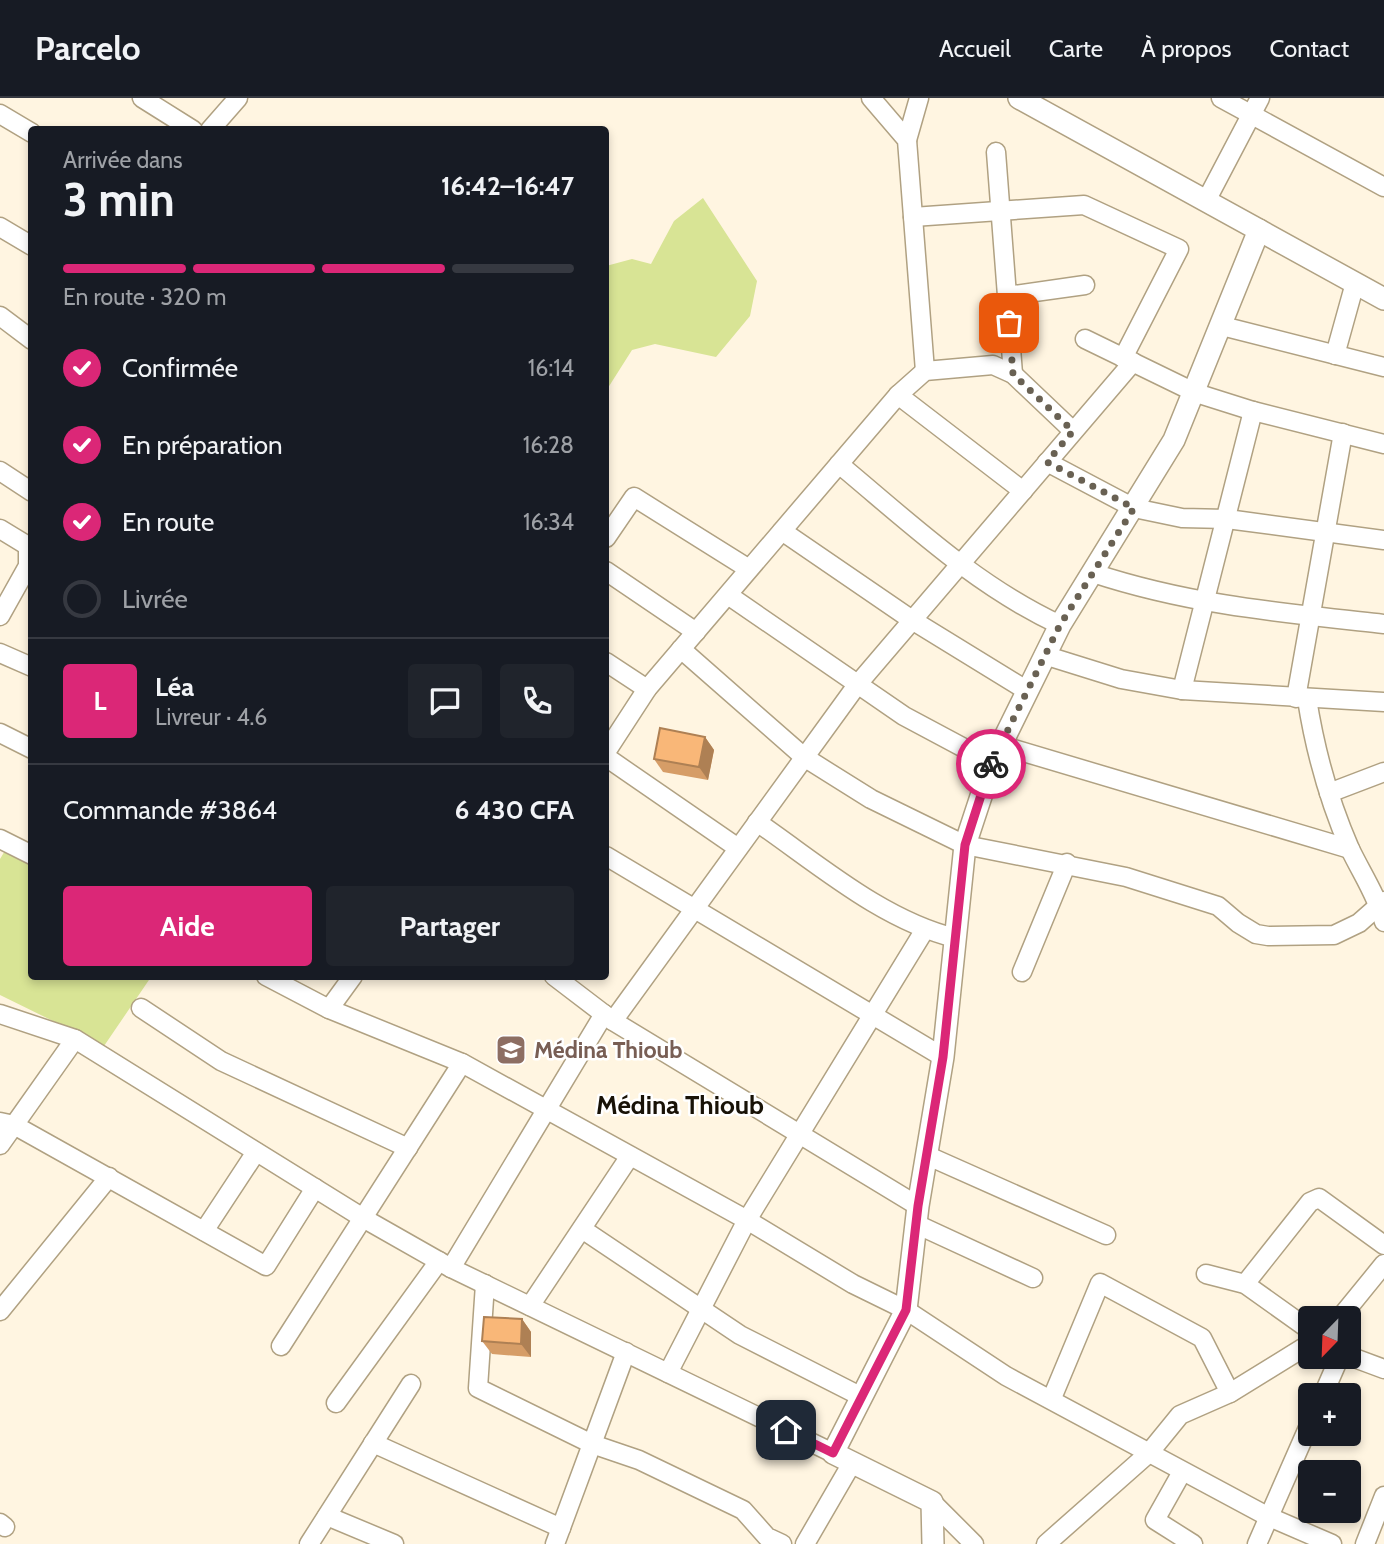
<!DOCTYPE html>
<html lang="fr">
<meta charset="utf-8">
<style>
:root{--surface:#171b24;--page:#20242c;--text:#f1f3f6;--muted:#9ea1a6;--line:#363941;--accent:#db2777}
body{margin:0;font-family:Cabin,sans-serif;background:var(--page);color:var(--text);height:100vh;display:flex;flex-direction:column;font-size:26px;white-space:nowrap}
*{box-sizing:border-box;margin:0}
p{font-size:23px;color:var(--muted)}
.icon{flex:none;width:38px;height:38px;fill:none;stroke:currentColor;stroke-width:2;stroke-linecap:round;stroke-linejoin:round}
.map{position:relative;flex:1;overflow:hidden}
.details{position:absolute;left:28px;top:28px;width:581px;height:854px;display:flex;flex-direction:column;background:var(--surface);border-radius:7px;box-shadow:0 4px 10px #0003}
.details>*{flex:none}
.needle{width:46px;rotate:203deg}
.fabs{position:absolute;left:1298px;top:1208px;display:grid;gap:14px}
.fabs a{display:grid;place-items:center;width:63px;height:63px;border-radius:7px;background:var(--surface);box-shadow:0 4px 10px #0003;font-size:35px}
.pin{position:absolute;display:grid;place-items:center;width:60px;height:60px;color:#fff;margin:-30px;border-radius:14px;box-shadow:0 4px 10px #0006}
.courier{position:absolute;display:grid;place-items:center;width:70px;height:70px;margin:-35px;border:5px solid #db2777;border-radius:50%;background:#fff;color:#222;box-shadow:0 2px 9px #0007}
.summary em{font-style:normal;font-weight:800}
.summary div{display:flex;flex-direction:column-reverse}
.summary{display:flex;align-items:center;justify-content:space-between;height:119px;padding:0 35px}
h1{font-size:46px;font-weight:800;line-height:52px}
.bar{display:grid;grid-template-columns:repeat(4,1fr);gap:10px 7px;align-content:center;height:84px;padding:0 35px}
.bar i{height:9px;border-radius:5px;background:var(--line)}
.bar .active{background:var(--accent)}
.bar p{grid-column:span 4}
.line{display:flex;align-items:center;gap:18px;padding:0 35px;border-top:2px solid var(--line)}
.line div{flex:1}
.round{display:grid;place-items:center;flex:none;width:74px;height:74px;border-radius:7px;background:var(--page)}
ol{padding:0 35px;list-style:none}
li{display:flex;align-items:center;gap:21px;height:77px}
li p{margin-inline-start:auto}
li .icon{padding:7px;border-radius:50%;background:var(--accent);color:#fff;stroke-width:4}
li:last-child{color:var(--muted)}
li i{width:38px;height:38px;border:4px solid var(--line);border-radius:50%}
.button{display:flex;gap:14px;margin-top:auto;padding:14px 35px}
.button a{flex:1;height:80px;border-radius:7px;background:var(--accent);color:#fff;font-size:28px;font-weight:800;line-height:80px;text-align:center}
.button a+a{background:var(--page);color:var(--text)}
header{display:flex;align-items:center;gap:42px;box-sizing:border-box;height:98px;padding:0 35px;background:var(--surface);border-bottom:2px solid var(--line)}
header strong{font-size:33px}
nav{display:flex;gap:38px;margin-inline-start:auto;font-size:24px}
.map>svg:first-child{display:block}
.green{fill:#d8e495}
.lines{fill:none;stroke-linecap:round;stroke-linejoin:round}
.minor-casing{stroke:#b0a182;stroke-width:21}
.tertiary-casing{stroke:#b0a182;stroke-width:24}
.minor{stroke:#fff;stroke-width:18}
.tertiary{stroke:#fff;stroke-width:21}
.wall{fill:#d69d67}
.shaded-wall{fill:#ae8054}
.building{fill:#f9b778;stroke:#ae8054;stroke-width:2}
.done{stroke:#696153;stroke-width:7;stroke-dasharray:0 12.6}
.route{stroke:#db2777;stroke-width:9}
.labels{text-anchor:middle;stroke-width:5;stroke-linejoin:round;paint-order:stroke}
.education-label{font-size:23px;font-weight:bold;fill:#785e54;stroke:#fff;text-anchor:start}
.quarter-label{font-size:26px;font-weight:bold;fill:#181207;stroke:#fff}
</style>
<header>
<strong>Parcelo</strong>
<nav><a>Accueil</a><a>Carte</a><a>À propos</a><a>Contact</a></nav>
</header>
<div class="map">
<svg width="1384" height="1446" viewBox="0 0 1384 1446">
<rect width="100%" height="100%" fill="#fff5e1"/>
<!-- green -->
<g class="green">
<polygon points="703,100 757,183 750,218 716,259 655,246 632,252 606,293 606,168 632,161 651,166 674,123"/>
<polygon points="6,751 31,764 32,878 151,879 104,948 0,897 0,761"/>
</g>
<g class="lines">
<!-- minor casing -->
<g class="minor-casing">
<g id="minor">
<polyline points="142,0 193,32"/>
<polyline points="871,0 907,42 925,273"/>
<polyline points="1221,0 1384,89"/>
<polyline points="0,16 32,35"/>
<polyline points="210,32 238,0"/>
<polyline points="907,42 919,0"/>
<polyline points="996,54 1013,276"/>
<polyline points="1206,103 1260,0"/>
<polyline points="913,119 1084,107 1179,151 1123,260"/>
<polyline points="0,129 32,148"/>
<polyline points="1007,198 1085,187"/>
<polyline points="0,218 32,242"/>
<polyline points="1222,228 1384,269"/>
<polyline points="1085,241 1196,295 1253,313 1384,346"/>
<polyline points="1335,257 1355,185"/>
<polyline points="898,297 1023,393"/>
<polyline points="1047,364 1134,410 1182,420 1227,421 1384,442"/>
<path d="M839,366C910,425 976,488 1060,527"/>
<polyline points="0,373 32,394"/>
<polyline points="0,431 28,448 28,468 0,518"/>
<polyline points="782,433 912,522 1026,592"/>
<polyline points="606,440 634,399 749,471"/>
<polyline points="606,473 696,534"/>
<path d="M1093,475C1190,507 1283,515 1384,526"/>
<polyline points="728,497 904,618 992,665"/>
<polyline points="681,551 804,659 871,701 965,747 1126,779 1218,808 1238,825 1256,836 1268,838 1334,837 1359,825 1384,803"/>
<polyline points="0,555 32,569"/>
<polyline points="1044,557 1121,581 1182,592 1384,604"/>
<polyline points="606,564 647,591"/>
<polyline points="1182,592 1253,313"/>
<polyline points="1296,600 1343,335"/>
<path d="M1307,601C1315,652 1329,703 1350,751C1362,776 1377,798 1384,824"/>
<polyline points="0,635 32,651"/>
<polyline points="1000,647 1350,751"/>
<polyline points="606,654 647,591 898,297 925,273 993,267 1013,276 1073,333"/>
<polyline points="606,659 738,750"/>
<polyline points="1329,695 1384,674"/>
<path d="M757,724C818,766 882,822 955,840"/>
<polyline points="0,741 32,757"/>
<polyline points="606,758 943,959"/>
<polyline points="1022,874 1067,765"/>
<polyline points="266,878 329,911 462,965 747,1122 853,1186 906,1212 1006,1278 1267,1418 1332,1446"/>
<polyline points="554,878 613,923 918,1108"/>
<polyline points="141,910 221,963 408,1050"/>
<polyline points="329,911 353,878"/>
<polyline points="0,916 75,941 363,1120 451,1170 833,1355"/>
<polyline points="613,923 857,587 1133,264"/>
<polyline points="0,1024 14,1027 266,1168 315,1090"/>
<polyline points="0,1047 75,941"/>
<polyline points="926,1057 1106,1137"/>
<polyline points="916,1126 1033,1180"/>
<polyline points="582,1131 740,1237 862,1299"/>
<polyline points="204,1133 256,1054"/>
<polyline points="451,1170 604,916"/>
<polyline points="1206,1176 1245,1186 1311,1233"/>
<polyline points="485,1186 478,1290 592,1346 639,1362 743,1412 767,1439 782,1446"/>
<polyline points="1245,1186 1310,1104 1319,1100 1384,1147"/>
<polyline points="530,1208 630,1058"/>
<polyline points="0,1213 109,1079"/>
<polyline points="1340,1220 1384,1166"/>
<polyline points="281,1248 462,965"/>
<polyline points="1349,1258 1384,1271"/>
<polyline points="668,1275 747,1122 924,833"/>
<polyline points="1323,1297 1340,1258"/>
<polyline points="1052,1300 1100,1185 1202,1240 1230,1295"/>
<polyline points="336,1305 439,1163"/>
<polyline points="373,1345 561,1430"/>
<polyline points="1182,1374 1155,1422 1193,1446"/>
<polyline points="932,1404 974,1446"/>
<polyline points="327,1418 394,1446"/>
<polyline points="0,1425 5,1429"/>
<polyline points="309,1446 411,1286"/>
<polyline points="555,1446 626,1254"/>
<polyline points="805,1446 852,1365"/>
<polyline points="1046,1446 1149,1355 1180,1317 1230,1295 1311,1245"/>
<polyline points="1257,1446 1311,1323"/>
<polyline points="1365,1446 1384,1398"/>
</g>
</g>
<!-- tertiary casing -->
<g class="tertiary-casing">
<g id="tertiary">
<polyline points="1019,0 1384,201"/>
<polyline points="933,1446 932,1404 833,1355 906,1212 918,1108 943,959 965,747 992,665 1060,527 1174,342 1259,132"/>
</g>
</g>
<!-- minor -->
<use href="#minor" class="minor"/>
<!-- tertiary -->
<use href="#tertiary" class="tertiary"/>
</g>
<!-- wall -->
<g class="wall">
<polygon points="705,639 714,652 708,682 663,674 654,661"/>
<polygon points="522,1221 531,1234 531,1259 492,1256 482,1243"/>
</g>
<!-- shaded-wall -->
<g class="shaded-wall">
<polygon points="705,639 714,652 708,682 699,669"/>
<polygon points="522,1221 531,1234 531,1259 521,1246"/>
</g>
<!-- building -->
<g class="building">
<polygon points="660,630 705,639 699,669 654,661"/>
<polygon points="484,1219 522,1221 521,1246 482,1243"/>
</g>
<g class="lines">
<!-- done -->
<polyline class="done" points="991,666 1060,527 1134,410 1047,364 1073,333 1013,276 1009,225"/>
<!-- route -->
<polyline class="route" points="786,1332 833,1355 906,1212 918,1108 943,959 965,747 991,666"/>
</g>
<!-- icons -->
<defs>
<g id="school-square" transform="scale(1.575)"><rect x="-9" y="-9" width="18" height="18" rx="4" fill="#8d6e63" stroke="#fff"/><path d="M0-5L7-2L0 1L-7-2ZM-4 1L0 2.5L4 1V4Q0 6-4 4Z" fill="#fff"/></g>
</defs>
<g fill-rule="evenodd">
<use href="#school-square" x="511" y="952"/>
</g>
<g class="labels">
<!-- education labels -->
<g class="education-label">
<text x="534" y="960">Médina Thioub</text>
</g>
<!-- quarter labels -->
<g class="quarter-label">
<text x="680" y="1016">Médina Thioub</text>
</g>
</g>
</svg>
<div class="fabs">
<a><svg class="needle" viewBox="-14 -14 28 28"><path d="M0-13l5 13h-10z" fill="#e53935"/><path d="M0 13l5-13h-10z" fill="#9ea1a6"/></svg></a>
<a>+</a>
<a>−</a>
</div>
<div class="pin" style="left:1009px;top:225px;background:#ea580c"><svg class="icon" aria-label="bag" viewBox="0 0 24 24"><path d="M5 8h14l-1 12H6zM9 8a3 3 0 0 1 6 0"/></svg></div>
<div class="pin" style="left:786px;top:1332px;background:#1f2937"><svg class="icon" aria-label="home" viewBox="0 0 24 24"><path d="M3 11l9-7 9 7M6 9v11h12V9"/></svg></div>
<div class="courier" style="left:991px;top:666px"><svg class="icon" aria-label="bike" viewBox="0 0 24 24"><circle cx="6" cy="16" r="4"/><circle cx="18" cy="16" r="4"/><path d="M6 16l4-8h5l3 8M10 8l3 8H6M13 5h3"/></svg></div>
<section class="details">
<div class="summary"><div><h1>3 min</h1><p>Arrivée dans</p></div><em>16:42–16:47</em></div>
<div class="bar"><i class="active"></i><i class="active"></i><i class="active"></i><i></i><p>En route · 320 m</p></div>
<ol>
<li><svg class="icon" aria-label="check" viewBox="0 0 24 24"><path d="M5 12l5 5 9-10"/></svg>Confirmée<p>16:14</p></li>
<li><svg class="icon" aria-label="check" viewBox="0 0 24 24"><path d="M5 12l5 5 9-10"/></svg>En préparation<p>16:28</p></li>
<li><svg class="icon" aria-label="check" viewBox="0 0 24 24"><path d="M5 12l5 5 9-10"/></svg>En route<p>16:34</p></li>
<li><i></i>Livrée</li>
</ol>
<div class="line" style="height:126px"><b class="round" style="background:var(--accent);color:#fff">L</b><div><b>Léa</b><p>Livreur · 4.6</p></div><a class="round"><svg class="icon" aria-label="chat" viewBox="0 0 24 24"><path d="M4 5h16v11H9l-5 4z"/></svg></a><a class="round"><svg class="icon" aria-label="phone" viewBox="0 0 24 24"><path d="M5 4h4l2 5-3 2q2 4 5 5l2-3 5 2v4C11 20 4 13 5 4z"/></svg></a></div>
<div class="line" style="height:91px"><div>Commande #3864</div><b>6 430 CFA</b></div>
<div class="button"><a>Aide</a><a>Partager</a></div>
</section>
</div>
